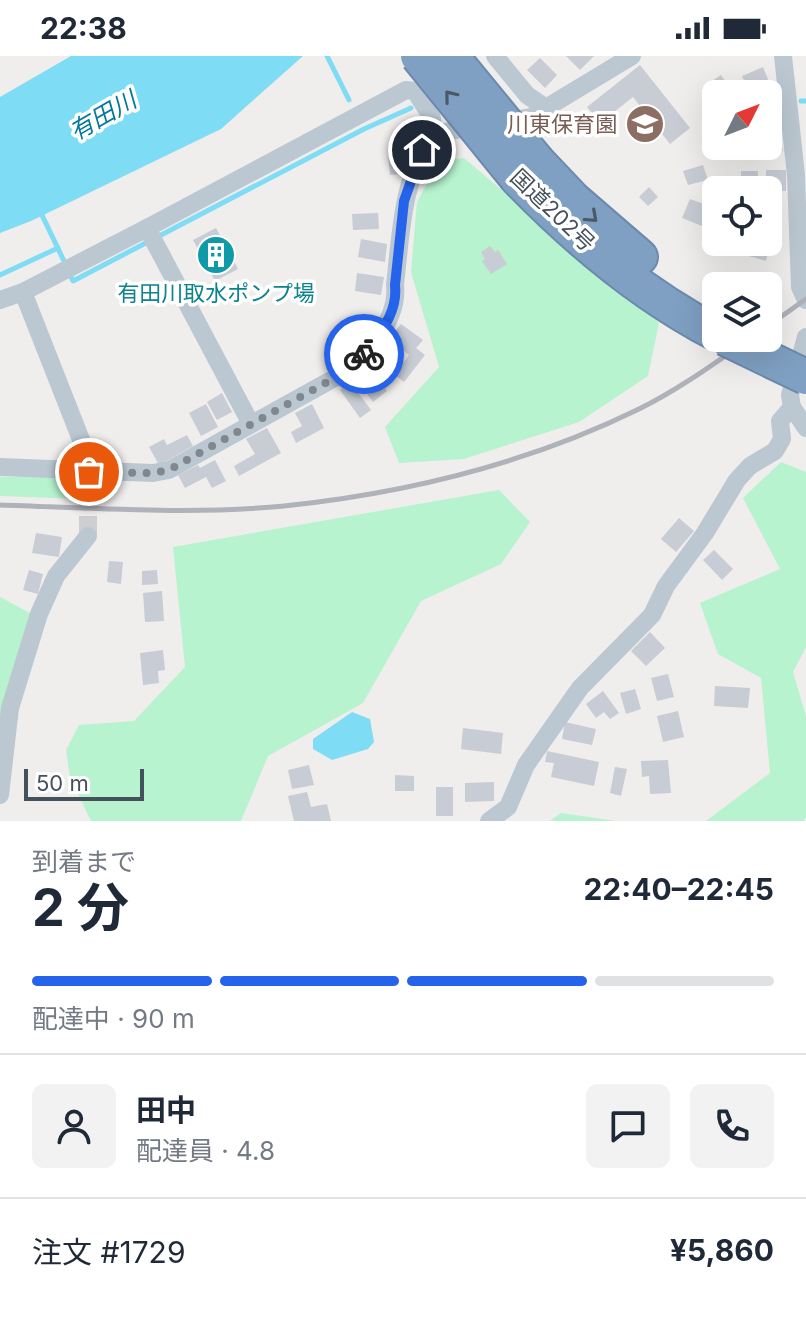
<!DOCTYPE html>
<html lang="ja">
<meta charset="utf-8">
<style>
:root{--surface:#fff;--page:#f2f2f3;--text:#1f2937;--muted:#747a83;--line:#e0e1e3;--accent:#2563eb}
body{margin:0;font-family:Inter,"Noto Sans JP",sans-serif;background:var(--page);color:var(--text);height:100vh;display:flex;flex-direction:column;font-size:30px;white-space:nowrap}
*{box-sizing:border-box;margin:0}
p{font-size:26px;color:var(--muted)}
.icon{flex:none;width:44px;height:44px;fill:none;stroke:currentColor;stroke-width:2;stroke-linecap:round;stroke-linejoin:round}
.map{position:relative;height:765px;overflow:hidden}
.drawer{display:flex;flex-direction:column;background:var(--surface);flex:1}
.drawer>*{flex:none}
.needle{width:52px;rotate:48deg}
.controls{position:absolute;left:702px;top:24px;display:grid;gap:16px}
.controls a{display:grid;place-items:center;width:80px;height:80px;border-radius:12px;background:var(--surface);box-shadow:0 8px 32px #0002;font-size:40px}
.scale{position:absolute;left:24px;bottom:20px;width:120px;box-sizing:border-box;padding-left:8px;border:4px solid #44515c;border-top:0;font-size:22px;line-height:28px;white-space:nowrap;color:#44515c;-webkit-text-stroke:6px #fff;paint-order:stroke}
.pin{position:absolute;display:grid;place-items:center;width:68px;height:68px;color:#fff;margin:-34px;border:4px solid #fff;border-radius:50%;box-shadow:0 2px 8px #0007}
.courier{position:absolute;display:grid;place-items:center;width:80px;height:80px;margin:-40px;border:6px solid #2563eb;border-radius:50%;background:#fff;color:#222;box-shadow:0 2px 10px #0007}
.head em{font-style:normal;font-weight:700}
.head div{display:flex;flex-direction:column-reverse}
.head{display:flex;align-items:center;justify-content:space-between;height:136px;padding:0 32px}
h1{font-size:52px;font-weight:700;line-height:60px}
.bar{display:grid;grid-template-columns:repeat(4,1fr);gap:12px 8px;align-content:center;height:96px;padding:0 32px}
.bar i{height:10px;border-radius:6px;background:var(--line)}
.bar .on{background:var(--accent)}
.bar p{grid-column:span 4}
.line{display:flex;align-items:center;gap:20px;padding:0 32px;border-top:2px solid var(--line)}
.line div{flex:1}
.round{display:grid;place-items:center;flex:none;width:84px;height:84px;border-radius:12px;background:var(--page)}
.status{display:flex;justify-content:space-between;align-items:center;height:56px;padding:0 40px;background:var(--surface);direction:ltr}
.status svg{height:22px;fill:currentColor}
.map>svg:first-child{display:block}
.green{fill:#b6f3ce}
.water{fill:#7edcf5}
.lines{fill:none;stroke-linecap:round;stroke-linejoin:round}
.stream{stroke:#7edcf5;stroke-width:5}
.building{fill:#c8ccd4}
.street-tunnel{stroke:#ceced0;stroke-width:18;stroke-dasharray:18 9;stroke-linecap:butt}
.highway-casing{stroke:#6b8aad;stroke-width:38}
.street{stroke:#bcc8d1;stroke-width:18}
.highway{stroke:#7fa0c2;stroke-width:34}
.rail{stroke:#afb2b8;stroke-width:5}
.highway-bridge-casing{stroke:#6b8aad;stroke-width:38;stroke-linecap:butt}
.highway-bridge{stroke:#7fa0c2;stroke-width:34}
.oneway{stroke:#4a5966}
.done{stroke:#80888f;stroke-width:8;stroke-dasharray:0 14.4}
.route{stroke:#2563eb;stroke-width:10}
.labels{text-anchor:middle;stroke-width:7;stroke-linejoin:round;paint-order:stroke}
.education-label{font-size:22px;fill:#785e54;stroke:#fff;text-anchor:end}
.street-label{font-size:22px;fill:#44515c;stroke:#fff}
.culture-label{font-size:22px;fill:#0d838f;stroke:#fff}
.water-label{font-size:24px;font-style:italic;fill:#037a9b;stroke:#fff}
</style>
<div class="status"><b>22:38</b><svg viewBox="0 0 49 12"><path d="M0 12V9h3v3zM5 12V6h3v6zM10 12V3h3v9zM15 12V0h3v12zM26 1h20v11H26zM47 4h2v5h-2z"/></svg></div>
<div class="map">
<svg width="806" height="765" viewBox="0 0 806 765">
<rect width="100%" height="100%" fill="#f0eded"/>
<!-- green -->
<g class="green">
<polygon points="464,102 659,267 648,320 579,366 464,403 399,407 385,371 439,311 411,216 417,146 439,106"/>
<polygon points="781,406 806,416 806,591 793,616 806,660 806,760 804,765 706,765 770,717 761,622 718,598 700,547 780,513 743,442"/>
<polygon points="0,421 74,421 80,443 0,440"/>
<polygon points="499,434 530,466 501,508 421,545 363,647 268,700 241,765 91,765 70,721 66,694 79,669 134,665 185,611 173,491"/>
<polygon points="0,541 30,557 0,665"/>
<polygon points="561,757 616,765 550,765"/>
</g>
<!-- water -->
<g class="water">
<polygon points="71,0 303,0 221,73 31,165 0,177 0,41"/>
<polygon points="352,656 370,663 374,686 368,693 332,704 313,693 313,683"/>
</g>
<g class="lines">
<!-- stream -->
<g class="stream">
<polyline points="327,0 349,44"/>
<polyline points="801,45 806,45"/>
<polyline points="41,157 64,205"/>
<polyline points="0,219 58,192"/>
<polyline points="70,219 73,225 364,73 411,52"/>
</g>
</g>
<!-- building -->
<g class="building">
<polygon points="566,0 594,0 580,14"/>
<polygon points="540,2 557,19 545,32 527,14"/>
<polygon points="640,9 690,72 670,88 633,41 600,67 587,51"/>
<polygon points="763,11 774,39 768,41 768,38 750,38 742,20"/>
<polygon points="721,19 728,29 709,42 702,32"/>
<polygon points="777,64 783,95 764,99 763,90 768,90 768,66"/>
<polygon points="403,98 404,118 390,119 388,99"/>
<polygon points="703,109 708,124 688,129 683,115"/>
<polygon points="766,114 786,114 786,135 766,134"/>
<rect x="741" y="115" width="17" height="19"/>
<polygon points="649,131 658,141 648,150 639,141"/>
<polygon points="690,143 715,152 707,172 682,162"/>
<polygon points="378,157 379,173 353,174 352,158"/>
<polygon points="216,172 238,213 215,225 193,184"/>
<polygon points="768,175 773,177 766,205 749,200 753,186 768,186"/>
<polygon points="361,183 387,188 385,206 358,201"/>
<polygon points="718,186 741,186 739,193"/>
<polygon points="490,190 495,196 498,194 507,208 491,218 482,205 485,203 481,196"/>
<polygon points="357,217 384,221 381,239 355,235"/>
<polygon points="401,268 423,284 416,292 425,299 404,326 395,319 409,299 389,283"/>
<polygon points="371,314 387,335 373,346 357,324"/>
<polygon points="351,327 371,354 360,362 340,334"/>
<polygon points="222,337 232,356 217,364 207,346"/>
<polygon points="206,348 218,371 201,380 189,357"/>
<polygon points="312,348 324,372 296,387 291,376 302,370 295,357"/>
<polygon points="267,372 281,397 239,420 234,410 255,398 246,383"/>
<polygon points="187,379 193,390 159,409 149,391 164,383 167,389"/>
<polygon points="215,404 226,425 212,432 206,421 185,432 178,419 198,409 200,412"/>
<polygon points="679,462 694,475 676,496 661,483"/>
<polygon points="36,477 62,481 59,501 32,497"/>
<polygon points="714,494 733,513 722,524 703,504"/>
<polygon points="109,505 123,506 121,528 107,526"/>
<polygon points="29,514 43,518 38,538 23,534"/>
<polygon points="157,514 158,528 142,529 142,515"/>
<polygon points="162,535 164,565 145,566 143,537"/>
<polygon points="650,576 665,592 646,610 631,595"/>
<polygon points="163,594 165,614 158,615 159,627 143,629 140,597"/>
<polygon points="668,618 674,641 657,645 651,622"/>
<polygon points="715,630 750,632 748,652 714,650"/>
<polygon points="635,633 641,653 626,658 620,637"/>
<polygon points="603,635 619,657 610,663 604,656 596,662 586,648"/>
<polygon points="678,655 684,681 663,686 657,660"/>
<polygon points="565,666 596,673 592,689 562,683"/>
<polygon points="463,672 503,677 501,698 461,693"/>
<polygon points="547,695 599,706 594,730 551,721 554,707 545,706"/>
<polygon points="668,704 671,737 650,738 649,720 642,721 641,705"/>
<polygon points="309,709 314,729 292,733 288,714"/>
<polygon points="615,711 627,713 621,740 610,737"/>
<polygon points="395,719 414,720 414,735 395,735"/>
<polygon points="494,726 494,745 465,746 465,727"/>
<rect x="436" y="731" width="17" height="29"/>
<polygon points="307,736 311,751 327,748 331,765 294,765 288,740"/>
</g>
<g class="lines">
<!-- street-tunnel -->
<polyline class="street-tunnel" points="88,433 88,480"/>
<!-- highway casing -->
<g class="highway-casing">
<g id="highway">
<polyline points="537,105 574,144 640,201"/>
<path d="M517,122C576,183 641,238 716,277"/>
</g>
</g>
<!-- street -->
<g class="street">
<polyline points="495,0 527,39 546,52"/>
<polyline points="783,0 796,119 800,231 806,244"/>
<polyline points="433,78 531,61 632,0"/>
<polyline points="147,172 251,368"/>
<polyline points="23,236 89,404 88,433"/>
<path d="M0,244L23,236L147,172L406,34L415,35L432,62L433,78C402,122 401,177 395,229C399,265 366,299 340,319L169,414L153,417L0,411"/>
<polyline points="806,281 790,339 792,351 806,372"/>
<polyline points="0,739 10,652 39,558 56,520 88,480"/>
<polyline points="489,765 508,751 526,709 580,632 652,559 666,530 705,477 737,424 750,410 775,395 782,383 780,365 792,351"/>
</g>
<!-- highway -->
<use href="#highway" class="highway"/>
<!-- rail -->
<g class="rail">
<polyline points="768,270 806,243"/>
<path d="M0,449C94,452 191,459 284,450C408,437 527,408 639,353C678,334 715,307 751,282"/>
</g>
<!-- highway-bridge casing -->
<g class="highway-bridge-casing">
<g id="highway-bridge">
<polyline points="418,0 517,122"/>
<polyline points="451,0 537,105"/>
<polyline points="725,282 806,321"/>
</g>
</g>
<!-- highway-bridge -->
<use href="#highway-bridge" class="highway-bridge"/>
</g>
<!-- one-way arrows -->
<defs><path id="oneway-chevron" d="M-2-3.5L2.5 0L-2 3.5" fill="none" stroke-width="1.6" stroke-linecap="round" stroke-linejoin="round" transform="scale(2)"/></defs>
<g class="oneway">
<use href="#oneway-chevron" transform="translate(450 40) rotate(-129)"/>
<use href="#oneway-chevron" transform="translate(592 161) rotate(42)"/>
</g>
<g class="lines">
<!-- done -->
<polyline class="done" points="89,416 153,417 169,414 340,319 364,298"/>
<!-- route -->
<path class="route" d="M364,298C380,276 398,258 395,229L404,145L422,94"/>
</g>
<!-- icons -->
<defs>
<g id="school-disc" transform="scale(2)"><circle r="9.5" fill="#8d6e63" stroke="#fff"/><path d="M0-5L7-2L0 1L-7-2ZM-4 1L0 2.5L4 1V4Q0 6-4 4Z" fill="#fff"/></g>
<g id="building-disc" transform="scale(2)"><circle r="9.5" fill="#0f9aa8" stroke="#fff"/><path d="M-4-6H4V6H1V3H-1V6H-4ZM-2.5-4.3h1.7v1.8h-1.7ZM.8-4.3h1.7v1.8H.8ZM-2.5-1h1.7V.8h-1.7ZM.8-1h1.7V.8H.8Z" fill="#fff"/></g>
</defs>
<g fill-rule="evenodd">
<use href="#school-disc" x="645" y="68"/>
<use href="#building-disc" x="216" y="199"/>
</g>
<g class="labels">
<!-- education labels -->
<g class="education-label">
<text x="617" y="76">川東保育園</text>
</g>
<!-- street labels -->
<g class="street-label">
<text transform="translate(553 154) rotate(44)" y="8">国道202号</text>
</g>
<!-- culture labels -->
<g class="culture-label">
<text x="216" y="245">有田川取水ポンプ場</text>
</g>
<!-- water labels -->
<g class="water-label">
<text transform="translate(103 60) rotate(-30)" y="8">有田川</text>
</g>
</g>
</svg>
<div class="controls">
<a><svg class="needle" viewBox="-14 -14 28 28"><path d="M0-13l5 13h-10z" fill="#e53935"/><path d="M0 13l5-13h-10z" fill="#747a83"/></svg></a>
<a><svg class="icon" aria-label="locate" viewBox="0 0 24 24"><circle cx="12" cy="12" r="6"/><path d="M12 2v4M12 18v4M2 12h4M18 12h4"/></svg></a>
<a><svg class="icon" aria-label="layers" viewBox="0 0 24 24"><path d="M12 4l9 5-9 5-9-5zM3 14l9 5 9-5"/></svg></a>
</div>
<div class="scale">50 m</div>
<div class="pin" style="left:89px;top:416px;background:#ea580c"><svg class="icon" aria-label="bag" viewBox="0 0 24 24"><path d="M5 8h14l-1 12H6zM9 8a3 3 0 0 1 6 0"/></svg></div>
<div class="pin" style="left:422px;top:94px;background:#1f2937"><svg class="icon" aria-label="home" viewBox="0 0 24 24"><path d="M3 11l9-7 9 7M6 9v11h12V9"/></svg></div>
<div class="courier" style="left:364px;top:298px"><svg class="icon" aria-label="bike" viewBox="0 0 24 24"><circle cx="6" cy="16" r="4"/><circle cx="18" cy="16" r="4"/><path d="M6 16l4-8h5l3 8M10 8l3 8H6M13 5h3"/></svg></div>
</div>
<section class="drawer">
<div class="head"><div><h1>2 分</h1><p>到着まで</p></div><em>22:40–22:45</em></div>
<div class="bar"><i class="on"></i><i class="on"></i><i class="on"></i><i></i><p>配達中 · 90 m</p></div>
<div class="line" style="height:144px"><a class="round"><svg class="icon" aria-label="person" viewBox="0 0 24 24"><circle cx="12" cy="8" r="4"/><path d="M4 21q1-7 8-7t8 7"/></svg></a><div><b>田中</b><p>配達員 · 4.8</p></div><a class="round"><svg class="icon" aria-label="chat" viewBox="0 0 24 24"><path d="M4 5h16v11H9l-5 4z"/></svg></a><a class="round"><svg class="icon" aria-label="phone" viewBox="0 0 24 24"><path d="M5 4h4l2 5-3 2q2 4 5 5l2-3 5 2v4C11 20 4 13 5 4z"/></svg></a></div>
<div class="line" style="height:104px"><div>注文 #1729</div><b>¥5,860</b></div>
</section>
